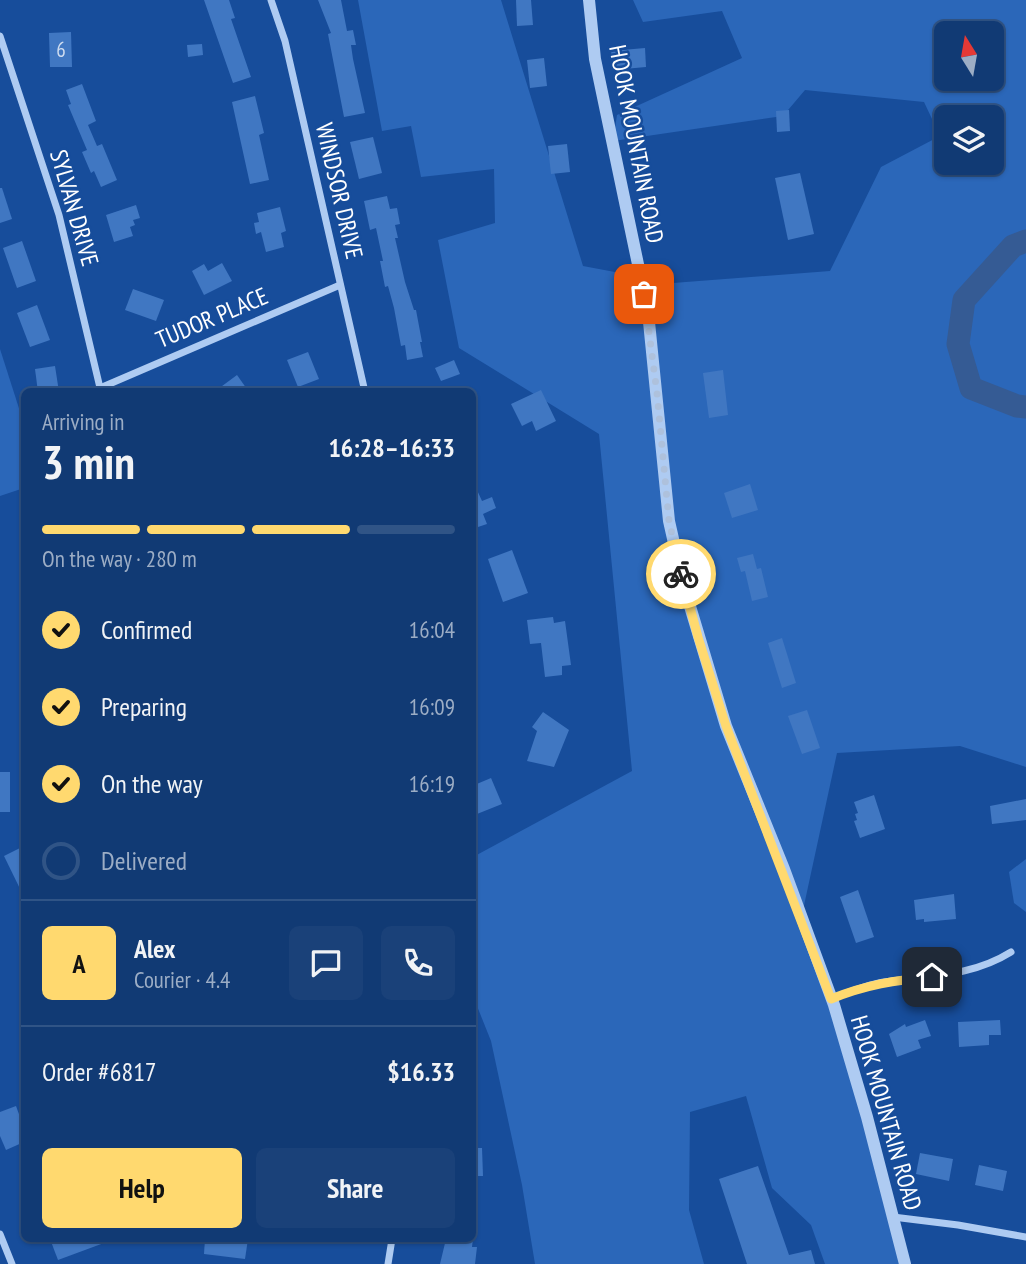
<!DOCTYPE html>
<meta charset="utf-8">
<style>
:root{--surface:#113a74;--page:#1a4179;--text:#f1f3f6;--muted:#9cadc5;--line:#305486;--accent:#ffd96f}
body{margin:0;font-family:"PT Sans Narrow",sans-serif;background:var(--page);color:var(--text);height:100vh;display:flex;flex-direction:column;font-size:26px;white-space:nowrap}
*{box-sizing:border-box;margin:0}
p{font-size:23px;color:var(--muted)}
.icon{flex:none;width:38px;height:38px;fill:none;stroke:currentColor;stroke-width:2;stroke-linecap:round;stroke-linejoin:round}
.map{position:relative;flex:1;overflow:hidden}
.details{position:absolute;left:21px;top:388px;width:455px;height:854px;display:flex;flex-direction:column;background:var(--surface);border-radius:10px;box-shadow:0 2px 5px #0004,0 0 0 2px var(--line)}
.details>*{flex:none}
.needle{width:46px;rotate:349deg}
.fabs{position:absolute;left:934px;top:21px;display:grid;gap:14px}
.fabs a{display:grid;place-items:center;width:70px;height:70px;border-radius:10px;background:var(--surface);box-shadow:0 2px 5px #0004,0 0 0 2px var(--line);font-size:35px}
.pin{position:absolute;display:grid;place-items:center;width:60px;height:60px;color:#fff;margin:-30px;border-radius:14px;box-shadow:0 4px 10px #0006}
.courier{position:absolute;display:grid;place-items:center;width:70px;height:70px;margin:-35px;border:5px solid #ffd96f;border-radius:50%;background:#fff;color:#222;box-shadow:0 2px 9px #0007}
.head em{font-style:normal;font-weight:800}
.head div{display:flex;flex-direction:column-reverse}
.head{display:flex;align-items:center;justify-content:space-between;height:119px;padding:0 21px}
h1{font-size:46px;font-weight:800;line-height:52px}
.bar{display:grid;grid-template-columns:repeat(4,1fr);gap:10px 7px;align-content:center;height:84px;padding:0 21px}
.bar i{height:9px;border-radius:5px;background:var(--line)}
.bar .current{background:var(--accent)}
.bar p{grid-column:span 4}
.line{display:flex;align-items:center;gap:18px;padding:0 21px;border-top:2px solid var(--line)}
.line div{flex:1}
.round{display:grid;place-items:center;flex:none;width:74px;height:74px;border-radius:10px;background:var(--page)}
ol{padding:0 21px;list-style:none}
li{display:flex;align-items:center;gap:21px;height:77px}
li p{margin-inline-start:auto}
li .icon{padding:7px;border-radius:50%;background:var(--accent);color:#111;stroke-width:4}
li:last-child{color:var(--muted)}
li i{width:38px;height:38px;border:4px solid var(--line);border-radius:50%}
.action{display:flex;gap:14px;margin-top:auto;padding:14px 21px}
.action a{flex:1;height:80px;border-radius:10px;background:var(--accent);color:#111;font-size:28px;font-weight:800;line-height:80px;text-align:center}
.action a+a{background:var(--page);color:var(--text)}
.map>svg:first-child{display:block}
.green{fill:#2b67b9;fill-rule:evenodd}
.lines{fill:none;stroke-linecap:round;stroke-linejoin:round}
.river{stroke:#355b94;stroke-width:23}
.building{fill:#4077c2}
.minor{stroke:#aecbf2;stroke-width:7}
.tertiary{stroke:#aecbf2;stroke-width:12}
.done{stroke:#aec1dc;stroke-width:7;stroke-dasharray:0 12.6}
.route{stroke:#ffd96f;stroke-width:9}
.labels{text-anchor:middle;stroke-width:5;stroke-linejoin:round;paint-order:stroke}
.number-label{font-size:21px;fill:#cfddf0}
.street-label{font-size:24px;fill:#fff;stroke:#174d9b}
</style>
<div class="map">
<svg width="1026" height="1264" viewBox="0 0 1026 1264">
<rect width="100%" height="100%" fill="#174d9b"/>
<!-- green -->
<g class="green">
<path d="M358,0H501L583,266L673,283L830,271L881,167L940,136L924,102L805,90L783,116L613,141L617,115L742,58L722,11L643,22L633,0H1026V767L960,746L837,753L800,924L867,1110L905,1264H825L811,1225L772,1188L746,1096L690,1112L689,1210L704,1264H535L522,1185L491,1041L473,996V857L632,771L599,434L459,348L438,240L495,223L494,169L421,177L411,126L382,131ZM947,33H992V79H947ZM947,117H992V163H947Z"/>
<polygon points="0,349 24,424 24,488 0,496"/>
<polygon points="1026,859 1026,912 1014,903 1009,872"/>
</g>
<g class="lines">
<!-- river -->
<polyline class="river" points="1026,241 1013,246 964,300 958,344 971,388 1017,406 1026,407"/>
</g>
<!-- building -->
<g class="building">
<polygon points="204,0 229,0 235,18 231,19 251,77 233,83"/>
<polygon points="318,0 341,0 347,31 353,30 356,45 351,45 353,59 365,113 344,117 328,34 331,33"/>
<polygon points="516,0 531,0 533,25 517,26"/>
<polygon points="71,32 72,67 50,67 49,33"/>
<polygon points="202,44 203,55 188,57 187,45"/>
<polygon points="645,48 646,67 613,70 611,51"/>
<polygon points="544,58 547,86 530,88 527,60"/>
<polygon points="82,84 96,121 88,125 97,146 102,144 117,180 101,187 94,171 91,173 82,152 87,150 68,105 71,104 66,90"/>
<polygon points="255,96 264,133 259,135 269,180 250,184 232,102"/>
<polygon points="789,110 790,131 777,132 776,111"/>
<polygon points="373,137 382,173 359,179 350,142"/>
<polygon points="567,144 570,172 551,174 548,146"/>
<polygon points="800,173 814,234 788,240 775,178"/>
<polygon points="0,188 2,188 12,219 0,223"/>
<polygon points="387,196 390,209 397,208 400,224 395,225 398,238 395,238 405,282 414,310 416,310 422,342 420,342 423,357 407,360 405,345 401,346 394,308 388,286 385,287 380,261 383,261 376,228 370,230 364,201"/>
<polygon points="136,205 140,218 133,220 135,225 130,227 133,236 114,242 106,215"/>
<polygon points="280,207 286,231 281,233 284,247 266,252 261,232 256,234 254,223 259,222 257,213"/>
<polygon points="22,241 36,281 17,288 3,248"/>
<polygon points="222,263 232,281 204,295 192,271 204,264 208,271"/>
<polygon points="133,289 164,300 156,321 125,310"/>
<polygon points="37,305 50,340 30,347 17,313"/>
<polygon points="308,352 319,379 298,387 287,360"/>
<polygon points="454,360 460,374 441,381 435,368"/>
<polygon points="55,366 59,392 38,392 35,369"/>
<polygon points="723,370 728,415 709,418 703,373"/>
<polygon points="237,375 249,392 214,392"/>
<polygon points="541,390 556,421 536,431 532,421 522,426 511,404"/>
<polygon points="472,479 482,501 492,497 496,508 483,514 487,524 472,529"/>
<polygon points="750,484 758,510 732,518 724,493"/>
<polygon points="512,550 528,593 503,602 488,559"/>
<polygon points="753,554 757,569 761,568 768,597 752,601 745,571 741,572 737,558"/>
<polygon points="553,617 554,623 565,621 571,665 562,666 562,675 545,677 541,643 530,644 527,620"/>
<polygon points="782,638 796,683 782,688 768,643"/>
<polygon points="807,710 820,748 802,754 788,716"/>
<polygon points="543,712 569,730 554,767 527,761 537,731 532,727"/>
<rect x="0" y="772" width="10" height="40"/>
<polygon points="491,778 502,804 472,816 472,786"/>
<polygon points="874,795 885,829 860,838 854,821 857,820 855,814 858,813 854,802"/>
<polygon points="1026,799 1026,820 992,824 990,806"/>
<polygon points="24,846 24,897 4,856"/>
<polygon points="858,890 874,937 856,943 840,897"/>
<polygon points="954,894 956,919 924,922 924,919 916,920 914,900"/>
<polygon points="925,1020 931,1036 918,1040 921,1048 897,1057 889,1034 905,1024 906,1027"/>
<polygon points="1000,1020 1001,1035 989,1035 989,1045 959,1047 958,1022"/>
<polygon points="16,1106 24,1128 24,1142 6,1150 0,1136 0,1112"/>
<polygon points="472,1148 482,1148 483,1176 472,1176"/>
<polygon points="920,1153 953,1159 949,1181 916,1174"/>
<polygon points="979,1165 1007,1171 1003,1191 975,1185"/>
<polygon points="758,1166 789,1255 811,1250 815,1264 747,1264 719,1179"/>
<polygon points="50,1239 111,1239 112,1240 58,1260"/>
<polygon points="205,1239 248,1239 245,1259 204,1254"/>
<polygon points="446,1239 473,1239 472,1247 477,1247 475,1264 440,1264"/>
</g>
<g class="lines">
<!-- minor -->
<g class="minor">
<polyline points="271,0 285,41 365,392"/>
<polyline points="0,36 59,215 101,392"/>
<polyline points="100,388 340,285"/>
<path d="M831,999C849,992 865,985 884,982C929,975 971,977 1011,952"/>
<polyline points="893,1217 958,1225 1026,1237"/>
<polyline points="0,1234 12,1264"/>
<polyline points="388,1264 392,1239"/>
</g>
<!-- tertiary -->
<polyline class="tertiary" points="589,0 595,59 648,312 669,521 683,583 726,726 784,869 834,1005 867,1117 905,1264"/>
</g>
<g class="lines">
<!-- done -->
<polyline class="done" points="644,294 657,393 669,521 681,574"/>
<!-- route -->
<path class="route" d="M681,574L698,637L726,726L831,999C865,985 896,980 932,977"/>
</g>
<g class="labels">
<!-- number labels -->
<g class="number-label">
<text x="61" y="57">6</text>
</g>
<!-- street labels -->
<g class="street-label">
<text transform="translate(636 144) rotate(79)" y="8">HOOK MOUNTAIN ROAD</text>
<text transform="translate(339 191) rotate(77)" y="8">WINDSOR DRIVE</text>
<text transform="translate(74 208) rotate(74)" y="8">SYLVAN DRIVE</text>
<text transform="translate(212 318) rotate(-23)" y="8">TUDOR PLACE</text>
<text transform="translate(886 1113) rotate(74)" y="8">HOOK MOUNTAIN ROAD</text>
</g>
</g>
</svg>
<div class="fabs">
<a><svg class="needle" viewBox="-14 -14 28 28"><path d="M0-13l5 13h-10z" fill="#e53935"/><path d="M0 13l5-13h-10z" fill="#9cadc5"/></svg></a>
<a><svg class="icon" aria-label="layers" viewBox="0 0 24 24"><path d="M12 4l9 5-9 5-9-5zM3 14l9 5 9-5"/></svg></a>
</div>
<div class="pin" style="left:644px;top:294px;background:#ea580c"><svg class="icon" aria-label="bag" viewBox="0 0 24 24"><path d="M5 8h14l-1 12H6zM9 8a3 3 0 0 1 6 0"/></svg></div>
<div class="pin" style="left:932px;top:977px;background:#1f2937"><svg class="icon" aria-label="home" viewBox="0 0 24 24"><path d="M3 11l9-7 9 7M6 9v11h12V9"/></svg></div>
<div class="courier" style="left:681px;top:574px"><svg class="icon" aria-label="bike" viewBox="0 0 24 24"><circle cx="6" cy="16" r="4"/><circle cx="18" cy="16" r="4"/><path d="M6 16l4-8h5l3 8M10 8l3 8H6M13 5h3"/></svg></div>
<section class="details">
<div class="head"><div><h1>3 min</h1><p>Arriving in</p></div><em>16:28–16:33</em></div>
<div class="bar"><i class="current"></i><i class="current"></i><i class="current"></i><i></i><p>On the way · 280 m</p></div>
<ol>
<li><svg class="icon" aria-label="check" viewBox="0 0 24 24"><path d="M5 12l5 5 9-10"/></svg>Confirmed<p>16:04</p></li>
<li><svg class="icon" aria-label="check" viewBox="0 0 24 24"><path d="M5 12l5 5 9-10"/></svg>Preparing<p>16:09</p></li>
<li><svg class="icon" aria-label="check" viewBox="0 0 24 24"><path d="M5 12l5 5 9-10"/></svg>On the way<p>16:19</p></li>
<li><i></i>Delivered</li>
</ol>
<div class="line" style="height:126px"><b class="round" style="background:var(--accent);color:#111">A</b><div><b>Alex</b><p>Courier · 4.4</p></div><a class="round"><svg class="icon" aria-label="chat" viewBox="0 0 24 24"><path d="M4 5h16v11H9l-5 4z"/></svg></a><a class="round"><svg class="icon" aria-label="phone" viewBox="0 0 24 24"><path d="M5 4h4l2 5-3 2q2 4 5 5l2-3 5 2v4C11 20 4 13 5 4z"/></svg></a></div>
<div class="line" style="height:91px"><div>Order #6817</div><b>$16.33</b></div>
<div class="action"><a>Help</a><a>Share</a></div>
</section>
</div>
